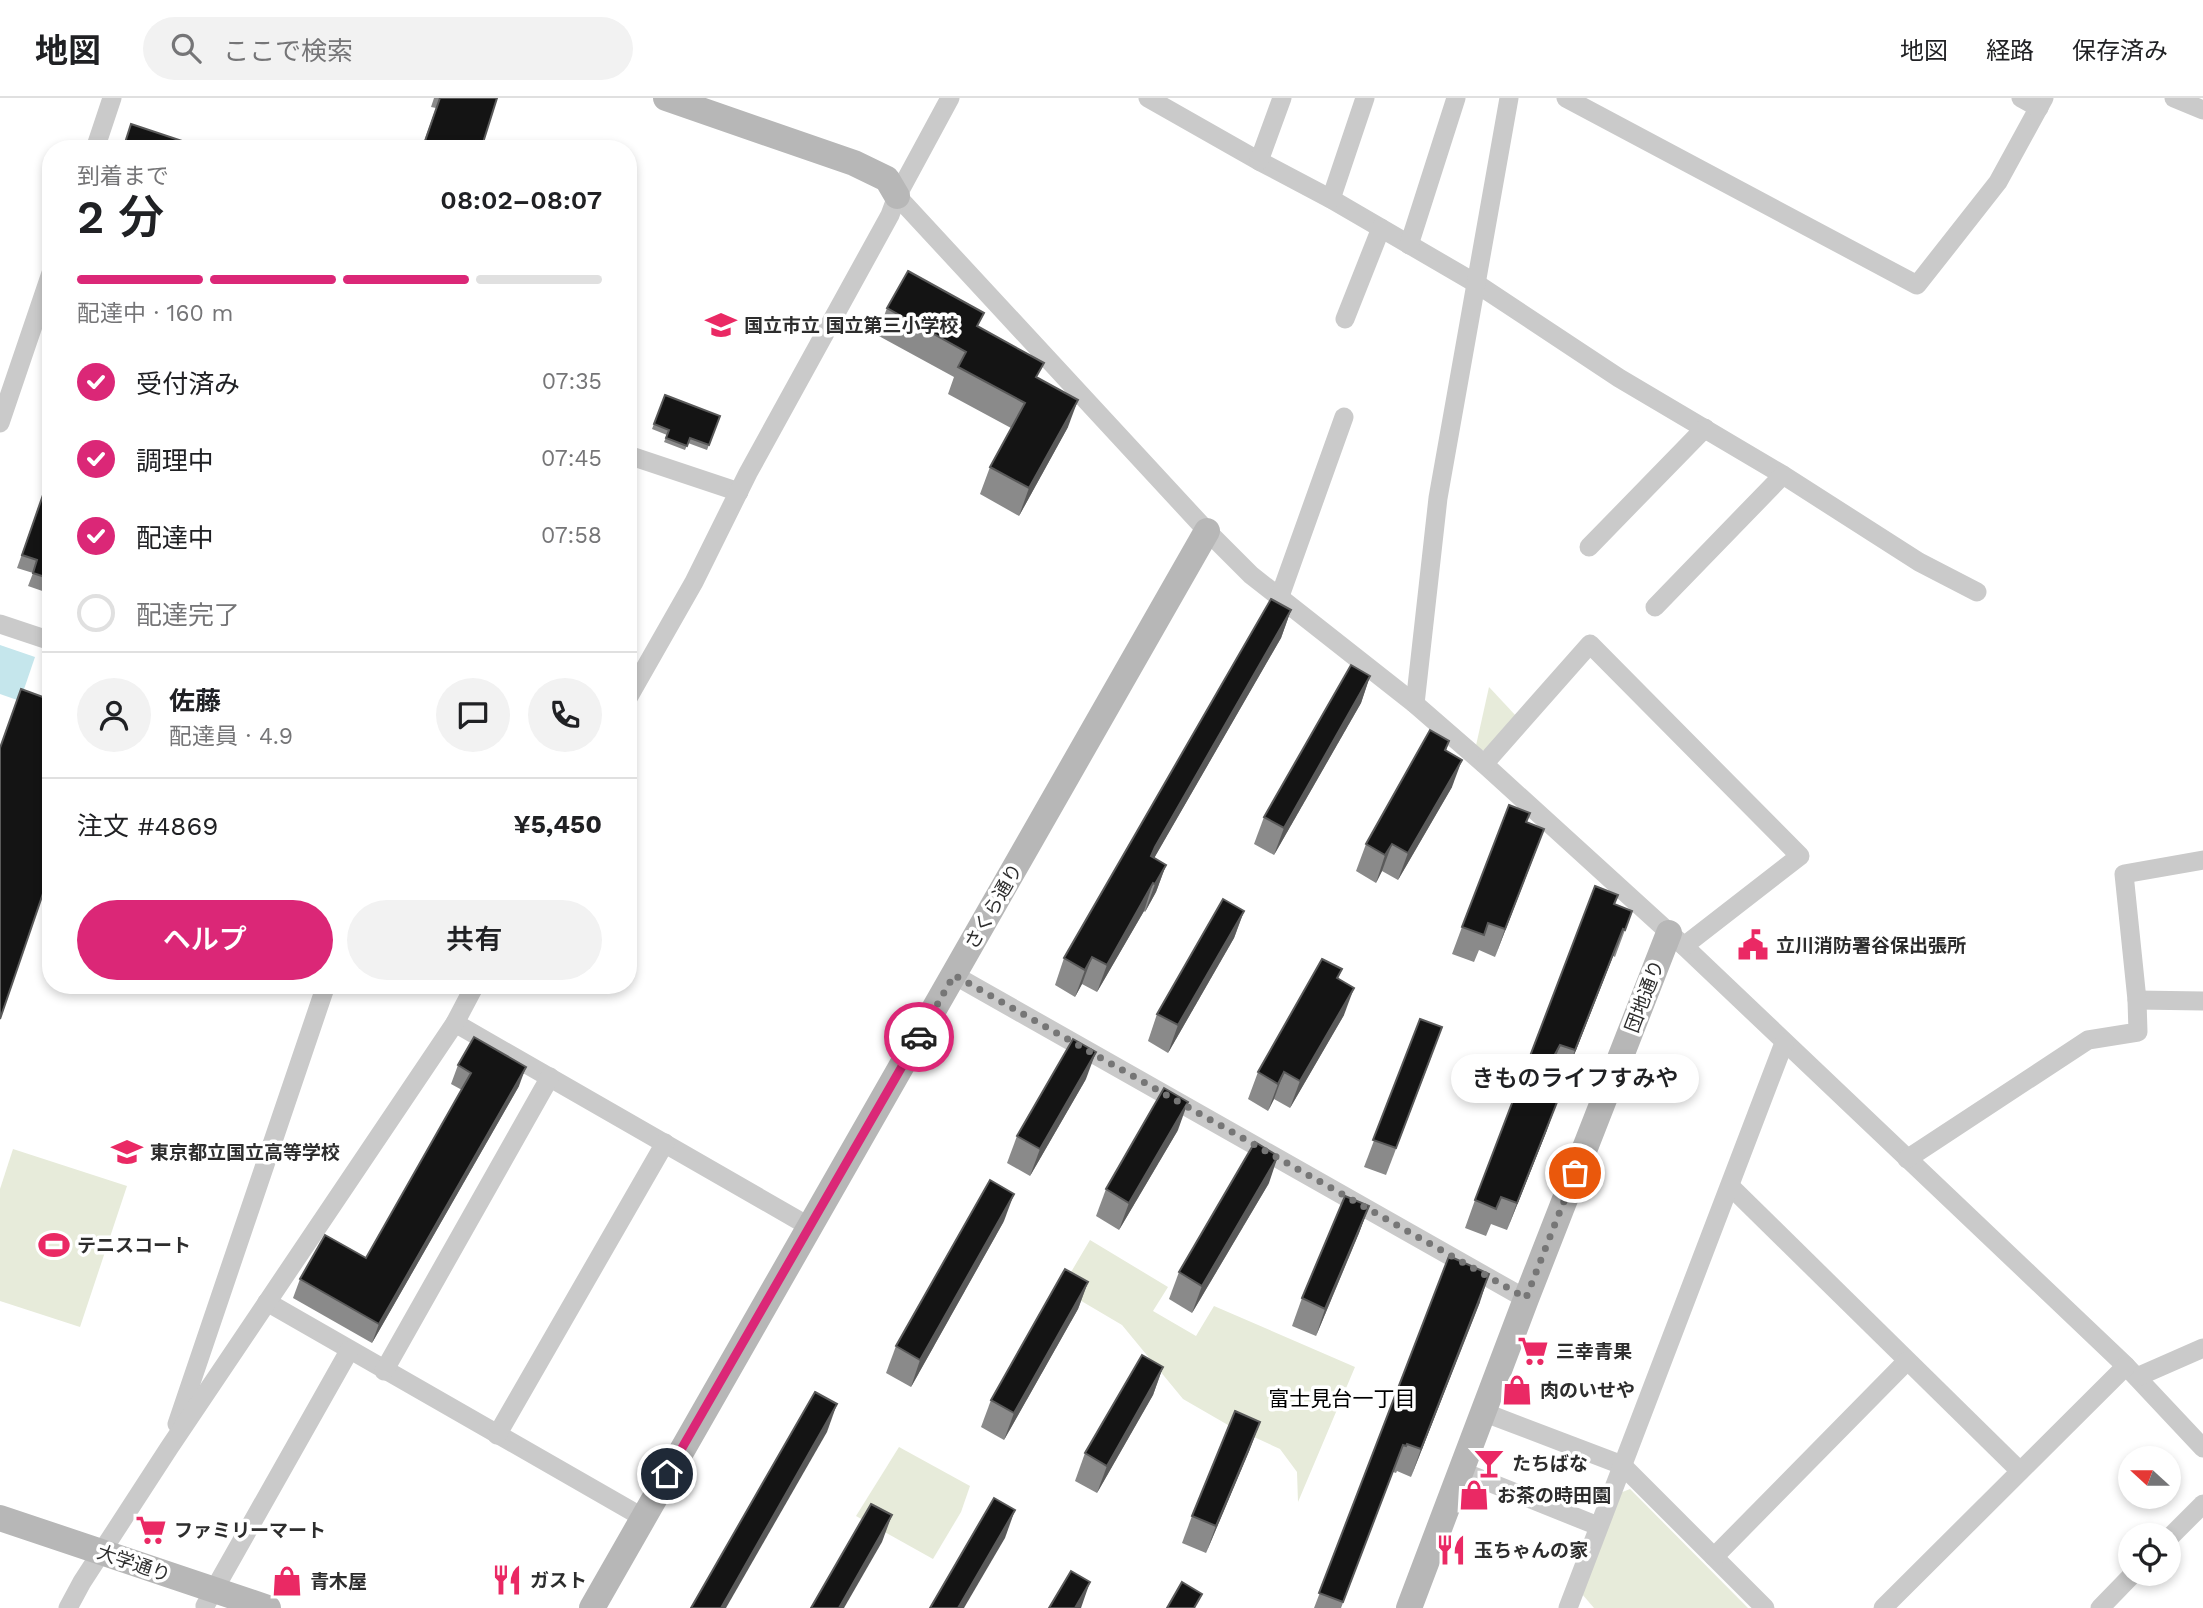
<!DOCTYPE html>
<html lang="ja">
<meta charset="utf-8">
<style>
:root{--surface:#fff;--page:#f2f2f2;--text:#202124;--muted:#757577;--line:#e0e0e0;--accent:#db2777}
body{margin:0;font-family:"Work Sans","Noto Sans JP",sans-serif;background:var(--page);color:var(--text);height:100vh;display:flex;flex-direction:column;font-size:26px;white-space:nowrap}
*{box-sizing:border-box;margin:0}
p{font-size:23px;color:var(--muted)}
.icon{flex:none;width:38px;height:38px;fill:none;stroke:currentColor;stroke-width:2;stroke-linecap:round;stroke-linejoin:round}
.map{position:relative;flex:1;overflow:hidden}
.sheet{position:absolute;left:42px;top:42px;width:595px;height:854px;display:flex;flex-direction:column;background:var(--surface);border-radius:28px;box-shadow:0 4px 10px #0003}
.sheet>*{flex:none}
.needle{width:46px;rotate:291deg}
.buttons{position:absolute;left:2118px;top:1348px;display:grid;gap:14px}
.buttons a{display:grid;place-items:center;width:63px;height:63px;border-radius:50%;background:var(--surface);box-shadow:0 4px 10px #0003;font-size:35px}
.pin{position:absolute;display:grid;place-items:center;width:60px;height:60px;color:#fff;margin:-30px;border:4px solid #fff;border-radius:50%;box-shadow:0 2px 7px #0007}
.courier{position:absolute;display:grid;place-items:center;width:70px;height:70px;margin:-35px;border:5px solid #db2777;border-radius:50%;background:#fff;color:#222;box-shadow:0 2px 9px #0007}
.bubble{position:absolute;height:49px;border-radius:24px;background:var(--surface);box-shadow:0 4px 10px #0003;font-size:23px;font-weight:600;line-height:49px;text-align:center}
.head em{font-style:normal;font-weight:600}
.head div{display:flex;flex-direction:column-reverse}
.head{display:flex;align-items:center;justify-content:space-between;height:119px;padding:0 35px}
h1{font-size:46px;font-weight:600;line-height:52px}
.bar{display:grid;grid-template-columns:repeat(4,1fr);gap:10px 7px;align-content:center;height:84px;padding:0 35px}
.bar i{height:9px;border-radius:5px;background:var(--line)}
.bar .on{background:var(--accent)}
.bar p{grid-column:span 4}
.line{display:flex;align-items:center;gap:18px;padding:0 35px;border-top:2px solid var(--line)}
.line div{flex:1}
.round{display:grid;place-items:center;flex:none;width:74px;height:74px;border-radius:37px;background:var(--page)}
ol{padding:0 35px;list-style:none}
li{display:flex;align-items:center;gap:21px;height:77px}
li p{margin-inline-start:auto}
li .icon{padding:7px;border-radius:50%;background:var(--accent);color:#fff;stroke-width:4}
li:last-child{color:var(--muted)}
li i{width:38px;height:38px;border:4px solid var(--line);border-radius:50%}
.action{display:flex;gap:14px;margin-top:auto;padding:14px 35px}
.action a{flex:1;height:80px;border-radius:42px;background:var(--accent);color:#fff;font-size:28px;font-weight:600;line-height:80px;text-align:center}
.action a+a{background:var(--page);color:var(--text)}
header{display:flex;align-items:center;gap:42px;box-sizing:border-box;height:98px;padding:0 35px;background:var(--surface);border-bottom:2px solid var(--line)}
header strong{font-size:33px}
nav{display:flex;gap:38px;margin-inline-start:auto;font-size:24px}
.search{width:490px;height:63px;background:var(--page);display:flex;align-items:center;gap:18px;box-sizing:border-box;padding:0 24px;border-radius:38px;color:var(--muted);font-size:26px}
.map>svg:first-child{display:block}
.green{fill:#e7ebda}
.water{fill:#c5e6ec}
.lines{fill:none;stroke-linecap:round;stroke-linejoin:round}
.street{stroke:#cacaca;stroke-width:19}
.secondary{stroke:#b7b7b7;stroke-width:26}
.wall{fill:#8a8a8a}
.shaded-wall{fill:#5a5a5a}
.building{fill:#141414;stroke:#5a5a5a;stroke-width:2}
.done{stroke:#767676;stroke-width:7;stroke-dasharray:0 12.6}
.route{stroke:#db2777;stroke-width:9}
.labels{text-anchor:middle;stroke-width:7;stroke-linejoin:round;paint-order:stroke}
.poi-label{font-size:19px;font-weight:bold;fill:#2d2d2d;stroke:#fff;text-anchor:start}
.street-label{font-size:19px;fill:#2d2d2d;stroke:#fff}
.neighbourhood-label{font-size:21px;fill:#000;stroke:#fff}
</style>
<header>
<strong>地図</strong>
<div class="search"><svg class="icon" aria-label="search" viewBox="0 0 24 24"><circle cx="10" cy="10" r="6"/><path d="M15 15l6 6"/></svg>ここで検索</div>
<nav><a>地図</a><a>経路</a><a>保存済み</a></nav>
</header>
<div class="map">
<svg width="2203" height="1510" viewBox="0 0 2203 1510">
<rect width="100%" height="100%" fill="#fff"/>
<!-- green -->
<g class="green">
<polygon points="1489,589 1517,619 1489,652 1475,652"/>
<polygon points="13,1051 127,1088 80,1229 0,1203 0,1091"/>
<polygon points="1090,1142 1168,1189 1153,1213 1196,1238 1214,1208 1355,1269 1298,1404 1297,1374 1280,1351 1228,1327 1183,1301 1122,1227 1061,1191"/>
<polygon points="899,1349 970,1388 961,1414 933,1461 856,1418"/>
<polygon points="1630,1391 1748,1510 1594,1510 1582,1496 1620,1395"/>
</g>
<!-- water -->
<polygon class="water" points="0,547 35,559 20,603 0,596"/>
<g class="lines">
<!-- street -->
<g class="street">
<polyline points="1148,0 1259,63 1331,101 1477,186 1619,280 1783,377 1919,464 1977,494"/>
<polyline points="1566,0 1917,187 1998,84 2044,0"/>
<polyline points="2021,0 2039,10"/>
<polyline points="2174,0 2203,12"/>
<polyline points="95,51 112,0"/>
<polyline points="1259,63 1282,0"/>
<polyline points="897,98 1207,433 1251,477 1415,606 1484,666 1684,848 2126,1268 2203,1350"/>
<polyline points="1331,101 1365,0"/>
<polyline points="1409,147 1456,0"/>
<polyline points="1345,221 1381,130"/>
<polyline points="0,325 51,175"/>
<polyline points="628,357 739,394"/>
<polyline points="1589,449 1705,330"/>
<polyline points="1280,498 1344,319"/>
<polyline points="1655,509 1783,377"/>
<polyline points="0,526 51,543"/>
<polyline points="628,600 694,484 748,375 890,117 897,98 950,0"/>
<polyline points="1415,606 1438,400 1509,0"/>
<polyline points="1484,666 1590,546 1800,758 1684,848"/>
<polyline points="954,877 1526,1201"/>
<polyline points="2137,902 2203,903"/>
<polyline points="455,925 810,1129"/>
<polyline points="1907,1061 2088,942 2138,934 2137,902 2124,776 2203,762"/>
<polyline points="1730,1088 2020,1373"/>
<polyline points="267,1204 642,1419"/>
<polyline points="384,1273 550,979"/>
<polyline points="2137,1279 2203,1250"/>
<polyline points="1483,1314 1622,1367 1765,1510"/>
<polyline points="177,1326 326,887"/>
<polyline points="497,1337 665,1045"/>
<polyline points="1461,1373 1598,1428"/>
<polyline points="2168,1441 2203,1406"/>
<polyline points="1714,1459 1907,1263"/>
<polyline points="205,1508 349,1253"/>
<polyline points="68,1510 82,1484 169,1350 455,925 475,887"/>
<polyline points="1568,1510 1784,945"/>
<polyline points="1883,1510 2126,1268"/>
<polyline points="2100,1510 2134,1475"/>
</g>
<!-- secondary -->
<g class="secondary">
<polyline points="666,0 854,65 887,81 897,98"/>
<polyline points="0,1420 268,1510"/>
<polyline points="592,1510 1207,433"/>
<polyline points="1409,1510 1526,1201 1669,835"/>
</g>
</g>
<!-- wall -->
<g class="wall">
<polygon points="434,0 497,0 423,46 436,10 431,9"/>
<polygon points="887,210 979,229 1038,280 1068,329 1019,418 980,396 990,369 1011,330 948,296 954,279 877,237"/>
<polygon points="665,297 720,318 707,352 688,345 685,352 664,344 667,337 652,331"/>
<polygon points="44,394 51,397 51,496 28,488 33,475 17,470"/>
<polygon points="1291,512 1281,540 1154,760 1166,767 1156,794 1145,814 1144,813 1097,894 1082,886 1075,899 1055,887 1064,860"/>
<polygon points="1370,578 1361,605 1274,757 1254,746 1264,719"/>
<polygon points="1449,643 1446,653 1452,689 1398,782 1382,773 1376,785 1356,773 1366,746"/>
<polygon points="1526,724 1544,731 1495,859 1479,852 1474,864 1452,856 1462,829"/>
<polygon points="1614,806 1632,813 1615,859 1613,858 1565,980 1550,974 1543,987 1539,998 1547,1032 1507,1132 1491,1126 1486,1138 1465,1130 1475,1102"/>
<polygon points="1244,813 1234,840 1168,955 1148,943 1157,916"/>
<polygon points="1342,871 1338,881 1344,917 1290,1010 1274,1001 1268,1013 1248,1001 1258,974"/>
<polygon points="1420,921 1432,957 1386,1077 1364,1069"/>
<polygon points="458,967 519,988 372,1245 293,1200 300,1181 366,1160 462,992 451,986"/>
<polygon points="1086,981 1030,1078 1007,1065 1017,1038"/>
<polygon points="1178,1032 1119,1132 1096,1118 1106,1091"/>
<polygon points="1269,1085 1192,1215 1169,1201 1179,1174"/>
<polygon points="1369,1108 1359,1135 1316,1238 1292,1228 1302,1200"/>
<polygon points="1004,1123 911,1289 886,1275 896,1248"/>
<polygon points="1449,1158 1480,1204 1411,1379 1397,1373 1396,1375 1393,1374 1341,1510 1314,1510"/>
<polygon points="1088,1184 1078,1211 1004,1342 981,1329 991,1302"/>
<polygon points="1163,1269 1153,1297 1097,1395 1075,1383 1085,1355"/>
<polygon points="1250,1351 1206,1455 1182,1445 1192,1418"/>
</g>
<!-- shaded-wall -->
<g class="shaded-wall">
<polygon points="1078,302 1068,329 1019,418 1029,390"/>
<polygon points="1291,512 1281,540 1145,776 1151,758 1155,749"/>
<polygon points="1370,578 1361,605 1274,757 1284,730"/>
<polygon points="1462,662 1452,689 1398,782 1408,755"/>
<polygon points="1544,731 1534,758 1495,859 1505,831"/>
<polygon points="1392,746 1382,773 1376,785 1385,757"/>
<polygon points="1166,767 1156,794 1145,814 1155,786"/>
<polygon points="1153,785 1144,813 1097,894 1107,867"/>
<polygon points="1244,813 1234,840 1168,955 1178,927"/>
<polygon points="1623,831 1613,858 1565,980 1575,952"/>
<polygon points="1092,859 1082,886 1075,899 1085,872"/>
<polygon points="1354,890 1344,917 1290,1010 1300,983"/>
<polygon points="1560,947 1550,974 1543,987 1553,960"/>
<polygon points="1096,954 1086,981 1030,1078 1040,1051"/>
<polygon points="526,969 519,988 372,1245 379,1226"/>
<polygon points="1284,974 1274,1001 1268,1013 1278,986"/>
<polygon points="1188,1004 1178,1032 1119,1132 1129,1105"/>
<polygon points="1557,1004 1547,1032 1507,1132 1517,1105"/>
<polygon points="1278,1058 1269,1085 1192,1215 1202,1188"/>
<polygon points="1014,1096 1004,1123 911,1289 920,1262"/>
<polygon points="1369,1108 1359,1135 1316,1238 1325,1211"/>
<polygon points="1489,1176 1480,1204 1411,1379 1421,1351"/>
<polygon points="1088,1184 1078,1211 1004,1342 1014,1315"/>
<polygon points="1163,1269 1153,1297 1097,1395 1107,1368"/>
<polygon points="837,1306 827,1334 726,1510 721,1510"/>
<polygon points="1260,1324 1250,1351 1206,1455 1216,1428"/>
<polygon points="1015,1412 1005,1440 964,1510 958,1510"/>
<polygon points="892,1417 882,1444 844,1510 839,1510"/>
<polygon points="1090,1484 1081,1510 1075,1510"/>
</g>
<!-- building -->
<g class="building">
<polygon points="440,0 497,0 481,51 418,51 420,45 424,46"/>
<polygon points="131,26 206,51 123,51"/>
<polygon points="908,173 984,215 977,228 1044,265 1036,279 1078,302 1029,390 990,369 1025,305 958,269 966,254 887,210"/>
<polygon points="665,297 720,318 709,347 690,340 687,348 666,340 669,332 654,326"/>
<polygon points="44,394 51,397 51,481 33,475 37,462 22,457"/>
<polygon points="1271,501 1291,512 1155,749 1151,758 1166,767 1155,786 1153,785 1107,867 1092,859 1085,872 1064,860"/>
<polygon points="1351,567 1370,578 1284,730 1264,719"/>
<polygon points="21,591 51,602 51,772 0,921 0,650"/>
<polygon points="1430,632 1449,643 1445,652 1462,662 1408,755 1392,746 1385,757 1366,746"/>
<polygon points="1509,707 1530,715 1526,724 1544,731 1505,831 1488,825 1484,837 1462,829"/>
<polygon points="1595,788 1618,797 1614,806 1632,813 1625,832 1623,831 1575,952 1560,947 1553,960 1538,997 1557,1004 1517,1105 1501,1099 1496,1111 1475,1102"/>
<polygon points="1223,801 1244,813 1178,927 1157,916"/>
<polygon points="1322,861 1342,871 1337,880 1354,890 1300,983 1284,974 1278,986 1258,974"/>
<polygon points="1420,921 1442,929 1396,1050 1373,1042"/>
<polygon points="474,939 526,969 379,1226 300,1181 325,1137 366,1160 471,975 458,967"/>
<polygon points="1073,941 1096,954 1040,1051 1017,1038"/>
<polygon points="1164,990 1188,1004 1129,1105 1106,1091"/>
<polygon points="1255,1044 1278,1058 1202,1188 1179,1174"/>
<polygon points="990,1082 1014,1096 920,1262 896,1248"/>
<polygon points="1345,1098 1369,1108 1325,1211 1302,1200"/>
<polygon points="1449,1158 1489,1176 1421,1351 1407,1346 1406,1348 1403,1347 1343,1504 1319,1495"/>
<polygon points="1065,1171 1088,1184 1014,1315 991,1302"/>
<polygon points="1142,1257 1163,1269 1107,1368 1085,1355"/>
<polygon points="815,1294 837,1306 721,1510 691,1510"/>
<polygon points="1235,1313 1260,1324 1216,1428 1192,1418"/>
<polygon points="994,1400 1015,1412 958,1510 930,1510"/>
<polygon points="871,1406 892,1417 839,1510 811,1510"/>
<polygon points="1071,1473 1090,1484 1075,1510 1049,1510"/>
<polygon points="1182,1484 1202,1496 1194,1510 1167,1510"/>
</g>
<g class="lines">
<!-- done -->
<polyline class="done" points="919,939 954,877 1526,1200 1575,1075"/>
<!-- route -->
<polyline class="route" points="667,1376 919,939"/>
</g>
<!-- icons -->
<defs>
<g id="school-bare" transform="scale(2.415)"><path d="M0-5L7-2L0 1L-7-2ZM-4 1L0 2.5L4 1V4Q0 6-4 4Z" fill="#ea2964" stroke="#fff" stroke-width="2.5" paint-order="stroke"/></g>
<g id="civic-bare" transform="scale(2.415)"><path d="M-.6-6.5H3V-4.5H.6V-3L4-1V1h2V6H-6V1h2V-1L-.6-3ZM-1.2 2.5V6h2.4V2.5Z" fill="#ea2964" stroke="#fff" stroke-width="2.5" paint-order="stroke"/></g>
<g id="stadium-bare" transform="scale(2.415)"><path d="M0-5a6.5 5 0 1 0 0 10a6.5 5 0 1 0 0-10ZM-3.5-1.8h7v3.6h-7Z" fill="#ea2964" stroke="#fff" stroke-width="2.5" paint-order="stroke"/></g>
<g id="supermarket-bare" transform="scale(2.415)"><path d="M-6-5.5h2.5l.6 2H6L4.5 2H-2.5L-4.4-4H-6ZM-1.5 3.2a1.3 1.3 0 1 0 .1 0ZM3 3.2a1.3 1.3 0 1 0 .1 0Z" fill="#ea2964" stroke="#fff" stroke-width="2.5" paint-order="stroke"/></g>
<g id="shop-bare" transform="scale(2.415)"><path d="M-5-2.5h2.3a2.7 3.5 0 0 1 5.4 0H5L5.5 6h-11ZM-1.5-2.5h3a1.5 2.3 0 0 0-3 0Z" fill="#ea2964" stroke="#fff" stroke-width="2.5" paint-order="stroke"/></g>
<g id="bar-bare" transform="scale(2.415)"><path d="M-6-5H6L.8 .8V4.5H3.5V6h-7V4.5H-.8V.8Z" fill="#ea2964" stroke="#fff" stroke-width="2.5" paint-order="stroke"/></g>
<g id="restaurant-bare" transform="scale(2.415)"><path d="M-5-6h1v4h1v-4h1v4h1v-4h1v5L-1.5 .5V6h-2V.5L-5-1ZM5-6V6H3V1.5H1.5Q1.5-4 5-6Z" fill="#ea2964" stroke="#fff" stroke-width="2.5" paint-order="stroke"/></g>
</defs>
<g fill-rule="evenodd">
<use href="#school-bare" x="721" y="227"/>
<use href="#civic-bare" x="1753" y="847"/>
<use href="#school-bare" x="127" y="1054"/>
<use href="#stadium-bare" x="54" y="1147"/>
<use href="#supermarket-bare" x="1533" y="1253"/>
<use href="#shop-bare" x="1517" y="1292"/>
<use href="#bar-bare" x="1489" y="1365"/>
<use href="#shop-bare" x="1474" y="1397"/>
<use href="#supermarket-bare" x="151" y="1432"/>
<use href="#restaurant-bare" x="1451" y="1452"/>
<use href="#restaurant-bare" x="507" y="1482"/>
<use href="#shop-bare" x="287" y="1483"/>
</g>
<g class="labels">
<!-- poi labels -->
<g class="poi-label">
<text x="744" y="234">国立市立 国立第三小学校</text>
<text x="1776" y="854">立川消防署谷保出張所</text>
<text x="150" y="1061">東京都立国立高等学校</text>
<text x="77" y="1154">テニスコート</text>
<text x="1556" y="1260">三幸青果</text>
<text x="1540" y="1299">肉のいせや</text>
<text x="1512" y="1372">たちばな</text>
<text x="1497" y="1404">お茶の時田園</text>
<text x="174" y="1439">ファミリーマート</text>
<text x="1474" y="1459">玉ちゃんの家</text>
<text x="530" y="1489">ガスト</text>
<text x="310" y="1490">青木屋</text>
</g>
<!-- street labels -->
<g class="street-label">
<text transform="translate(993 808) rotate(-60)" y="7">さくら通り</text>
<text transform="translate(1644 898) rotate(-69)" y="7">団地通り</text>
<text transform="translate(134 1465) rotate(19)" y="7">大学通り</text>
</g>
<!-- neighbourhood labels -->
<g class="neighbourhood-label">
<text x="1342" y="1308">富士見台一丁目</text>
</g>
</g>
</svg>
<div class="buttons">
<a><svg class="needle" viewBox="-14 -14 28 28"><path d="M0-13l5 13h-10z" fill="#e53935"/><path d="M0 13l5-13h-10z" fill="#757577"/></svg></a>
<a><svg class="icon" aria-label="locate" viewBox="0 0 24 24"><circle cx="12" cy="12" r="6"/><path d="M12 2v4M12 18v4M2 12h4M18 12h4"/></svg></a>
</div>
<div class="pin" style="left:1575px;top:1075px;background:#ea580c"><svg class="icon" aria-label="bag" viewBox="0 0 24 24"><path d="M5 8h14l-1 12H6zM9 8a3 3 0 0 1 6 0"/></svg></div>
<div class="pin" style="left:667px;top:1376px;background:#1f2937"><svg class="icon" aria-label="home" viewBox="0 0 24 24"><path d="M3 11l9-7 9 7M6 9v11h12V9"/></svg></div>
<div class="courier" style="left:919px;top:939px"><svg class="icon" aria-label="car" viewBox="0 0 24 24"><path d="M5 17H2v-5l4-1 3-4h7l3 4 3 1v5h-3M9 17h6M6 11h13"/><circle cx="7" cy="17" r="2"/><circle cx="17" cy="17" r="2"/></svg></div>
<div class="bubble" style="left:1451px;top:956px;width:248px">きものライフすみや</div>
<section class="sheet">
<div class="head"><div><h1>2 分</h1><p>到着まで</p></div><em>08:02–08:07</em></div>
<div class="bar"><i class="on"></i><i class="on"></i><i class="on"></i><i></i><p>配達中 · 160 m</p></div>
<ol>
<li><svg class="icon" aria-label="check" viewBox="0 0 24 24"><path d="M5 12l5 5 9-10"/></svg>受付済み<p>07:35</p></li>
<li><svg class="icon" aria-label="check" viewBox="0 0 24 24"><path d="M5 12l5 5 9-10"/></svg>調理中<p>07:45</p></li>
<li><svg class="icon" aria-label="check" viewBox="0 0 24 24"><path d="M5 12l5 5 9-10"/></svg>配達中<p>07:58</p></li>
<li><i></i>配達完了</li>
</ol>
<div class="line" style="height:126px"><a class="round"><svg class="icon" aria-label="person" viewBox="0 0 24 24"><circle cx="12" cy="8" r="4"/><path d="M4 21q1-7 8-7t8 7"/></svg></a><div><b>佐藤</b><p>配達員 · 4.9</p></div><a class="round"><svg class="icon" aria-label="chat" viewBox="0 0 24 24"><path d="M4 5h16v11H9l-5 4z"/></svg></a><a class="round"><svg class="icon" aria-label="phone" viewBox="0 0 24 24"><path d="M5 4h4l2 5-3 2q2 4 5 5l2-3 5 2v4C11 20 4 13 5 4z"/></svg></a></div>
<div class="line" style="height:91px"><div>注文 #4869</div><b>¥5,450</b></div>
<div class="action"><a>ヘルプ</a><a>共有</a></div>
</section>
</div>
